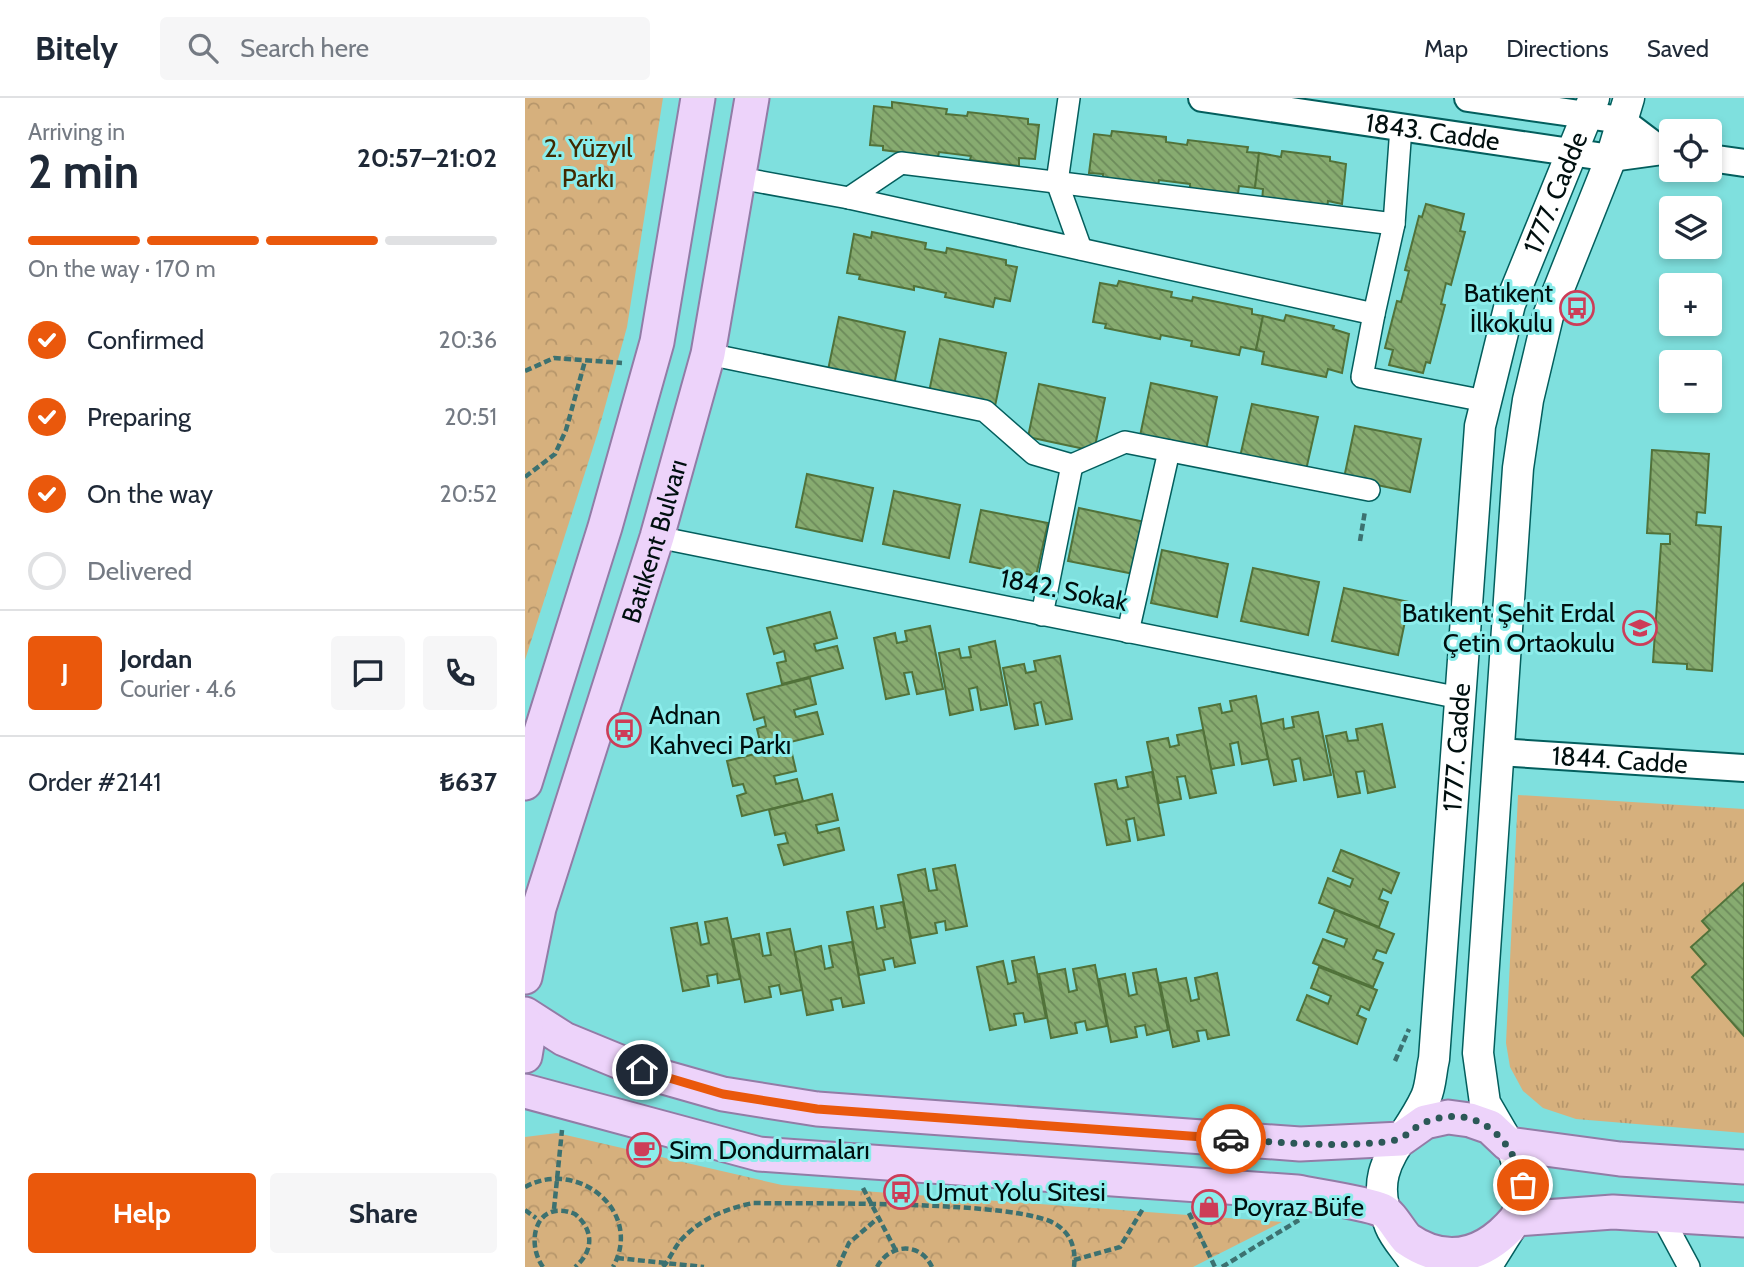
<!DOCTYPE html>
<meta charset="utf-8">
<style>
:root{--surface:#fff;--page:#f6f6f7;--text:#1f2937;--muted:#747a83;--line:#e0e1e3;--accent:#ea580c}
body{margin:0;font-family:Cabin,sans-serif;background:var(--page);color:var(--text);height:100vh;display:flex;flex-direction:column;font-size:26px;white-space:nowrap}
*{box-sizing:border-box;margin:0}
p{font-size:23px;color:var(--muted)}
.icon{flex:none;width:38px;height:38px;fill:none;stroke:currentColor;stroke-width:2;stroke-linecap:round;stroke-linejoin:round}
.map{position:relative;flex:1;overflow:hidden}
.sheet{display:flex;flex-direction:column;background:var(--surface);width:525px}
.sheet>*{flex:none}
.controls{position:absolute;left:1134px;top:21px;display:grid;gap:14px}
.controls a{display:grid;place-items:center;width:63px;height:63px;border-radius:7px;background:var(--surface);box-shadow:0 4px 10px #0003;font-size:35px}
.pin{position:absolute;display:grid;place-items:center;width:60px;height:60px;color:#fff;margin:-30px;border:4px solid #fff;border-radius:50%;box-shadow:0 2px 7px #0007}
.courier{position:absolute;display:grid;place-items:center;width:70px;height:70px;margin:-35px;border:5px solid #ea580c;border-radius:50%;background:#fff;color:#222;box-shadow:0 2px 9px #0007}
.headline em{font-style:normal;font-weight:700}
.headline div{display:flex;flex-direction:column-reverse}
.headline{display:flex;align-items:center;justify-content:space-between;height:119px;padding:0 28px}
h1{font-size:46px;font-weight:700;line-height:52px}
.bar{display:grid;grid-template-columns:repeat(4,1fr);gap:10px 7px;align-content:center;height:84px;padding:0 28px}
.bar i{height:9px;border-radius:5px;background:var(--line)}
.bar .selected{background:var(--accent)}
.bar p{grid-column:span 4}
.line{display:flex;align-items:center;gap:18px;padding:0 28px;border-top:2px solid var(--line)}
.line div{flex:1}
.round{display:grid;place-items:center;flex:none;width:74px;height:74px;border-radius:7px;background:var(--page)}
ol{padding:0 28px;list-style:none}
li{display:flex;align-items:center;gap:21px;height:77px}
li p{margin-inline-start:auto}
li .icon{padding:7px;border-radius:50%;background:var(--accent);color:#fff;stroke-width:4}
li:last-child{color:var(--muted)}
li i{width:38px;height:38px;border:4px solid var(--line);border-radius:50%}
.cta{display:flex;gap:14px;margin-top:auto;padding:14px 28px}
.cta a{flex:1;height:80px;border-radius:7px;background:var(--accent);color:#fff;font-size:28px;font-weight:700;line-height:80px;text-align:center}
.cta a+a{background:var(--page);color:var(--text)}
header{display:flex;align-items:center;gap:42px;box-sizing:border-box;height:98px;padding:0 35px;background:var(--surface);border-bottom:2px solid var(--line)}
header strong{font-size:33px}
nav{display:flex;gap:38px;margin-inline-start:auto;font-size:24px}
.search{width:490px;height:63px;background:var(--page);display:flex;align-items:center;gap:18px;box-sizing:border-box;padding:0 24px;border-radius:7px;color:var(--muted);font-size:26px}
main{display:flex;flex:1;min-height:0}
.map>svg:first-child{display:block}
.grass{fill:url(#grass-tufts)}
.park{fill:url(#park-crowns)}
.building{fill:url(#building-back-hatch);stroke:#51723a;stroke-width:2}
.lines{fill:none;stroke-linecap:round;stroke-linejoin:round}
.minor-casing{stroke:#035e5d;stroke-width:24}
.tertiary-casing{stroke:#035e5d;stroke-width:30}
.secondary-casing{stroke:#035e5d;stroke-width:33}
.primary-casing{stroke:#927ca6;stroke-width:37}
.path{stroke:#3c7170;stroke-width:4.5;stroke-dasharray:7 3.5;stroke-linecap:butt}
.minor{stroke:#fff;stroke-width:21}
.tertiary{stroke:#fff;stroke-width:26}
.secondary{stroke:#fff;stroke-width:30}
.primary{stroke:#edd3fa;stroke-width:33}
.done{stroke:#2c5857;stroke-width:7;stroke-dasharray:0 12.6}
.route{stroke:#ea580c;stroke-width:9}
.labels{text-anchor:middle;stroke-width:6;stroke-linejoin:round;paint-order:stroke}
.street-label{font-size:26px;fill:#000f0f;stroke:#8cedeb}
.park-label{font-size:26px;fill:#412900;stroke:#8cedeb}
.poi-label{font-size:26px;fill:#000f0f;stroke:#8cedeb;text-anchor:start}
</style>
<header>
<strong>Bitely</strong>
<div class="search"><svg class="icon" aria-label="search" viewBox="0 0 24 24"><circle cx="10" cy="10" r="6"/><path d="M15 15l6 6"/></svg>Search here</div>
<nav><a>Map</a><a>Directions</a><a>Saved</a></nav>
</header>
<main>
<section class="sheet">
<div class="headline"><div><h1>2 min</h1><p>Arriving in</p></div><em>20:57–21:02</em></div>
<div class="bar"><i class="selected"></i><i class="selected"></i><i class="selected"></i><i></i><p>On the way · 170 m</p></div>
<ol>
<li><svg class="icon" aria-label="check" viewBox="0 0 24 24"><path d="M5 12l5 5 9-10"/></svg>Confirmed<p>20:36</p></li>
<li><svg class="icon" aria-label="check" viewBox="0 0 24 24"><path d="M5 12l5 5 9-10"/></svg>Preparing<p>20:51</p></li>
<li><svg class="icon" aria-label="check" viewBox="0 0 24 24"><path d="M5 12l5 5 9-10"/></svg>On the way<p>20:52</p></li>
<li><i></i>Delivered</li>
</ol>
<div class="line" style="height:126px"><b class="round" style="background:var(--accent);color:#fff">J</b><div><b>Jordan</b><p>Courier · 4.6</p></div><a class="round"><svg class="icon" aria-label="chat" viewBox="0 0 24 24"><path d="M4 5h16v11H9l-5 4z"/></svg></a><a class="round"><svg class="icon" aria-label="phone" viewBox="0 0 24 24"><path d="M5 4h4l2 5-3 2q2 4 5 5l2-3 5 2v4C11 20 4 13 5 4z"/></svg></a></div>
<div class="line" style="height:91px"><div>Order #2141</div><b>₺637</b></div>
<div class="cta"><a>Help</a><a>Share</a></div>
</section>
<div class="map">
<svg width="1219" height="1169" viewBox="0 0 1219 1169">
<defs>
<pattern id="grass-tufts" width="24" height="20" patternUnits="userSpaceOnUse" patternTransform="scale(1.75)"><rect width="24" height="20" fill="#d6b07d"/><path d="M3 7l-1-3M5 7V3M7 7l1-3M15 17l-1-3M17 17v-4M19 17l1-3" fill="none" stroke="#b6966b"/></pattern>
<pattern id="park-crowns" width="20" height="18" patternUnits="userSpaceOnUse" patternTransform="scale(1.75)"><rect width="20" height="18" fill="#d6b07d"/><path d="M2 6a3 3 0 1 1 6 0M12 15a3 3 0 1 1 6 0" fill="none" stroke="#b6966b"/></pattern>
<pattern id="building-back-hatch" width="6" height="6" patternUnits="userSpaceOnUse" patternTransform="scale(1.75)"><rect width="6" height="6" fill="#87ab70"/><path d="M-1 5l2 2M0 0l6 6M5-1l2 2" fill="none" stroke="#6c8a5a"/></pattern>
</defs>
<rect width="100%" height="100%" fill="#7fe0de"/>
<!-- grass -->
<polygon class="grass" points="993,697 1219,711 1219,1035 1051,1021 1018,1010 998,993 985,969 981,945"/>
<!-- park -->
<g class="park">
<polygon points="0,0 138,0 102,229 73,334 0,562"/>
<polygon points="32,1035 257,1087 757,1124 668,1169 0,1169 0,1039"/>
</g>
<!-- building -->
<g class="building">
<polygon points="367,4 422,11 421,16 442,18 443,14 503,21 503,26 514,27 510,61 494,60 494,68 445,62 446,58 414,54 413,59 358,52 358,48 345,47 349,8 367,10"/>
<polygon points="587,33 641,39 641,44 662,47 663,42 723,49 722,54 734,55 730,90 714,88 713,96 665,91 665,86 634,82 633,87 578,80 578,76 564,75 569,36 586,38"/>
<polygon points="757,53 805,59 805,63 821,66 817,106 803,103 802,111 737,103 738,91 730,90 734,55 756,59"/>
<polygon points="901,106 939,116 935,133 940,134 926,187 921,185 916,206 920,207 905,265 901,264 898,275 864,267 868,252 860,250 872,203 876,204 884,173 880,172 894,118 897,119"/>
<polygon points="347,134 401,145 400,151 421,155 422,150 481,162 481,167 492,169 485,203 470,200 468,209 420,199 421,195 389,188 389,192 334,181 335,177 322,175 329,136 346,140"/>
<polygon points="594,183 647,194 646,199 667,203 668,199 727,211 727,216 738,218 731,252 716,249 714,257 666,248 667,243 636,237 635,241 580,230 581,226 568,224 575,185 592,188"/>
<polygon points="761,217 809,228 808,231 824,236 817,275 803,271 801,279 737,266 739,254 731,252 738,218 759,223"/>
<polygon points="314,219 380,234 369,287 303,272"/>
<polygon points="415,241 481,255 470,308 404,294"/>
<polygon points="626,285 692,299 681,352 615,338"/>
<polygon points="514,286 580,300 569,353 503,339"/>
<polygon points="727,306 793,319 781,372 715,359"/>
<polygon points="830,328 896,341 885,394 819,380"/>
<polygon points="1127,352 1184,356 1180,415 1172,414 1171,427 1196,429 1187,573 1162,571 1162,566 1128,564 1136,446 1145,446 1145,436 1122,435"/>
<polygon points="282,376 348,390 337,443 271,429"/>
<polygon points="369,393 435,407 424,460 358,446"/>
<polygon points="554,410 620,424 609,476 543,463"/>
<polygon points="456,412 523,425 511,478 445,464"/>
<polygon points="637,452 703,466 692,519 626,505"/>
<polygon points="728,470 794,484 783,537 716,523"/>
<polygon points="819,490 884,504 873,557 807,543"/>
<polygon points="305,514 312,540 289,546 291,553 312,548 318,570 257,586 252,565 261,563 259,553 249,556 242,530"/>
<polygon points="405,528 418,591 392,596 387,574 379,575 384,596 361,601 349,540 370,535 372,545 382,543 380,533"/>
<polygon points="470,543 482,607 456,612 452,589 444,591 448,612 425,617 414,555 434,551 436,560 446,559 444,549"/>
<polygon points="535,558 547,621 521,626 516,604 509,606 513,627 490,631 478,570 499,566 501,575 511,573 509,563"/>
<polygon points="285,580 291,606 269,612 271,619 292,614 298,636 237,651 232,631 241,628 239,619 229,622 222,596"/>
<polygon points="731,598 743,661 717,666 713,644 705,646 709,667 686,671 674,610 695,606 697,615 707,613 705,603"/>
<polygon points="793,614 806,677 779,682 775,660 767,662 771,683 749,687 736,626 758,621 759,631 769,629 767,619"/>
<polygon points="857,626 870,689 843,695 839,673 831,674 835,695 813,699 801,638 821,634 823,643 833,642 831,631"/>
<polygon points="678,632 691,695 665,700 660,678 652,679 656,701 634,705 622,644 643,640 645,649 654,647 652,637"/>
<polygon points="265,647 271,673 249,678 251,686 272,681 278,703 217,718 212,698 221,695 218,686 208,688 202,663"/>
<polygon points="627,674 639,737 613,742 609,720 601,722 605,743 582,747 570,686 591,682 593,691 603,689 601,679"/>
<polygon points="307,696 313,722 291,727 293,735 314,730 319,752 259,767 253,747 263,745 260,735 250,737 244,712"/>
<polygon points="816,752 874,775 866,795 858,791 854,801 863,804 854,829 794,805 803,780 825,789 828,781 808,773"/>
<polygon points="430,767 442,828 421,832 420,823 410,825 412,835 386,840 373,777 400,771 404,793 412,792 408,771"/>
<polygon points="1219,785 1219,938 1167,879 1181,866 1166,849 1185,832 1177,823"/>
<polygon points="378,804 390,865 370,869 368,860 358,862 360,872 334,877 322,814 348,809 352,831 360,829 356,808"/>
<polygon points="810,812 869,836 861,855 852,852 848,861 858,865 848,889 788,865 798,841 819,849 822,841 802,834"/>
<polygon points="202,820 215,881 193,885 192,876 182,878 184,888 158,893 146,830 172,825 176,847 184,845 180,824"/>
<polygon points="265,831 277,892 256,896 254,887 244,889 246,899 220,904 208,841 234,836 238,858 246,857 242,835"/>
<polygon points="327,844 339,905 318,909 316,900 306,902 308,912 282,917 270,854 296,848 300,871 308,869 304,848"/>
<polygon points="509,859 521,920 500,924 498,915 489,916 491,927 465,932 452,869 478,863 483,886 491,884 487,863"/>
<polygon points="570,867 582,928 562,932 560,923 550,925 552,935 526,940 514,876 540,871 544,894 552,892 548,871"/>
<polygon points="794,869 852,892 844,912 836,908 832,917 841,921 832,946 772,922 782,897 803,906 806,898 786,890"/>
<polygon points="631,871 643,932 622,937 620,927 610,929 612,939 586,944 574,881 600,876 604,898 612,896 608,875"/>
<polygon points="692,875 704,937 683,941 681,932 672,933 674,943 648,949 635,885 661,880 666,903 674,901 670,880"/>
</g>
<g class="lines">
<!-- minor casing -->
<g class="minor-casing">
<g id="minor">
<polyline points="544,0 532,84 556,151"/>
<polyline points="214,80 324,100 849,216 869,126 876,29"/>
<polyline points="324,100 376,65 869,126"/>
<polyline points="849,216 837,279 960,303"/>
<polyline points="183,256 460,313 509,356 547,367 600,344 844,392"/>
<polyline points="132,439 935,600"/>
<polyline points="517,517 547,367"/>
<polyline points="603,534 644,353"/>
<polyline points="1136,1117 1164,1169"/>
</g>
</g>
<!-- tertiary casing -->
<g class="tertiary-casing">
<g id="tertiary">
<path id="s1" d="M677,0L1086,60L1137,53L1096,22L943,0"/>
<polyline points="1185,60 1219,65"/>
<path id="s2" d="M973,654L1219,670"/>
</g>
</g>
<!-- secondary casing -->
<g class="secondary-casing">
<g id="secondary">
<path id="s3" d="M892,1169C885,1155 871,1143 865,1128C840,1067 878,1049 901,999C906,988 906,973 909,961L955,328L985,206L1069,0"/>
<polyline points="961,1169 991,1121 998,1087 989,1055 960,1005 953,955 993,370 1003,302 1023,218 1086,60 1104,0"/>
</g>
</g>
<!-- primary casing -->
<g class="primary-casing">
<g id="primary">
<polyline points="0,685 80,429 132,244 173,0"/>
<path id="s4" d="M0,879L14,810L132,439L183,256L227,0"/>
<polyline points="0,916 39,941 117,973 198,996 292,1011 775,1046 876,1041 900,1024 923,1019 945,1022 965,1029 983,1046 1095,1061 1219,1069"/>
<polyline points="0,924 3,940 0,958"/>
<path d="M0,993L234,1056L772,1094C792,1098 841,1105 857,1112C866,1116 875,1134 882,1141C922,1169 960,1158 991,1121L1088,1114L1219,1122"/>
</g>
</g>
<!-- path -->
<g class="path">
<polyline points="0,273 29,260 97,265"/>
<polyline points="0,379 30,356 41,332 60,263"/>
<polyline points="835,443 840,413"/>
<polyline points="870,963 884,931"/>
<path d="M0,1089C52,1060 119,1113 88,1169"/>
<polyline points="338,1090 370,1151"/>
<polyline points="29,1111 37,1032"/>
<polyline points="0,1112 11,1120"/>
<polyline points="664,1115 690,1169"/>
<polyline points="92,1160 179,1169"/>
<polyline points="549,1162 595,1149 619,1109"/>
<path d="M18,1169C0,1144 11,1100 50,1116C69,1132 69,1153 50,1169"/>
<path d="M138,1169C145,1161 149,1150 156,1142C176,1120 201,1111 228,1105C283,1106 497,1102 532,1127C547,1137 551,1152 549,1169"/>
<polyline points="313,1169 324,1145 353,1120"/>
<path d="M352,1169C364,1146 395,1143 407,1169"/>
<polyline points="697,1169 774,1122"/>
</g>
<!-- minor -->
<use href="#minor" class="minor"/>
<!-- tertiary -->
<use href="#tertiary" class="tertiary"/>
<!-- secondary -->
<use href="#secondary" class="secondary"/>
<!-- primary -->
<use href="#primary" class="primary"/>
</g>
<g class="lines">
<!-- done -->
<path class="done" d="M706,1041C753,1044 800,1049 847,1045C856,1044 870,1044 878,1039C886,1034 892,1027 901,1024C951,1004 989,1040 998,1087"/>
<!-- route -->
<polyline class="route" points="117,972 198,996 292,1011 706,1041"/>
</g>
<!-- icons -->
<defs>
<g id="bus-ring" transform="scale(1.75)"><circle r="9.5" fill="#8cedeb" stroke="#cd3d58" stroke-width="1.5"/><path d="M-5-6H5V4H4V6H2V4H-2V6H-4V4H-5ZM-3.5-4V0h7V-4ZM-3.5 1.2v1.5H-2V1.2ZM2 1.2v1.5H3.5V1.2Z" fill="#cd3d58"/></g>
<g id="school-ring" transform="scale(1.75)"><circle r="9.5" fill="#8cedeb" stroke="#cd3d58" stroke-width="1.5"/><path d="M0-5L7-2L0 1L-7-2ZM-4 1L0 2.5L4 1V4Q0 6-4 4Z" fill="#cd3d58"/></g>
<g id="cafe-ring" transform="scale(1.75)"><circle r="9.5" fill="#8cedeb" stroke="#cd3d58" stroke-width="1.5"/><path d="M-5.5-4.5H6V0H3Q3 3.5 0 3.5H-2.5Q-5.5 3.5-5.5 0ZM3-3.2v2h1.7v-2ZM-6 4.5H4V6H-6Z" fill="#cd3d58"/></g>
<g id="shop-ring" transform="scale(1.75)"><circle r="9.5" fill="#8cedeb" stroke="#cd3d58" stroke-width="1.5"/><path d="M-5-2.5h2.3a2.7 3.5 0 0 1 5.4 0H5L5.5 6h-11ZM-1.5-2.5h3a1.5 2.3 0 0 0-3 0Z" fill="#cd3d58"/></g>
</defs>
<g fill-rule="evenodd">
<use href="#bus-ring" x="1052" y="210"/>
<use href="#school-ring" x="1115" y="530"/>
<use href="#bus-ring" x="99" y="632"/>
<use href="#cafe-ring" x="119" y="1052"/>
<use href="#bus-ring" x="376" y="1094"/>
<use href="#shop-ring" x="684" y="1109"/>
</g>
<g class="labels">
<!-- street labels -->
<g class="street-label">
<text dy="9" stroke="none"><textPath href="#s1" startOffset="233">1843. Cadde</textPath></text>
<text dy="9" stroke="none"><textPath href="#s3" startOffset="1110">1777. Cadde</textPath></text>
<text dy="9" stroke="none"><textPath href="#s4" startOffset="455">Batıkent Bulvarı</textPath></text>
<text transform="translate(539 492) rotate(11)" y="9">1842. Sokak</text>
<text dy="9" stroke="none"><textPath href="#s3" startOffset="542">1777. Cadde</textPath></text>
<text dy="9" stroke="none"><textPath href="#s2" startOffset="122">1844. Cadde</textPath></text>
</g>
<!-- park labels -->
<g class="park-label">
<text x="63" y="59">2. Yüzyıl<tspan x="63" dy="30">Parkı</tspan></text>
</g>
<!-- poi labels -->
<g class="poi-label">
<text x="1028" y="204" text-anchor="end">Batıkent<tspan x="1028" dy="30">İlkokulu</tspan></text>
<text x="1090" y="524" text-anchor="end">Batıkent Şehit Erdal<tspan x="1090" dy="30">Çetin Ortaokulu</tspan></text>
<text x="124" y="626">Adnan<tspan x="124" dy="30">Kahveci Parkı</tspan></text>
<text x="144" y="1061">Sim Dondurmaları</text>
<text x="400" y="1103">Umut Yolu Sitesi</text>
<text x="708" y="1118">Poyraz Büfe</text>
</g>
</g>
</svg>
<div class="controls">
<a><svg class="icon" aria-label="locate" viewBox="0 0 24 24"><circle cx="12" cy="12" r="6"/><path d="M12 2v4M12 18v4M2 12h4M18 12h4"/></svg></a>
<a><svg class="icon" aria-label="layers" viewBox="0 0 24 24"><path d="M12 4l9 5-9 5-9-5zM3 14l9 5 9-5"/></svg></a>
<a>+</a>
<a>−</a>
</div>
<div class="pin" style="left:998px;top:1087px;background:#ea580c"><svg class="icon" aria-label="bag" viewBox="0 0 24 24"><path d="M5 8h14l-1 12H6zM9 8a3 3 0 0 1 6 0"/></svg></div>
<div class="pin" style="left:117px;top:972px;background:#1f2937"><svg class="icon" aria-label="home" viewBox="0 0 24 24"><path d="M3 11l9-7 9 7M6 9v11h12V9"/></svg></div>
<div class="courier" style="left:706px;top:1041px"><svg class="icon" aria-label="car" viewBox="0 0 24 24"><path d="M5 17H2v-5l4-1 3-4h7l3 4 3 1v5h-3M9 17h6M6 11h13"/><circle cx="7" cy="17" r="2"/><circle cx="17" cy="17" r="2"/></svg></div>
</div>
</main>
